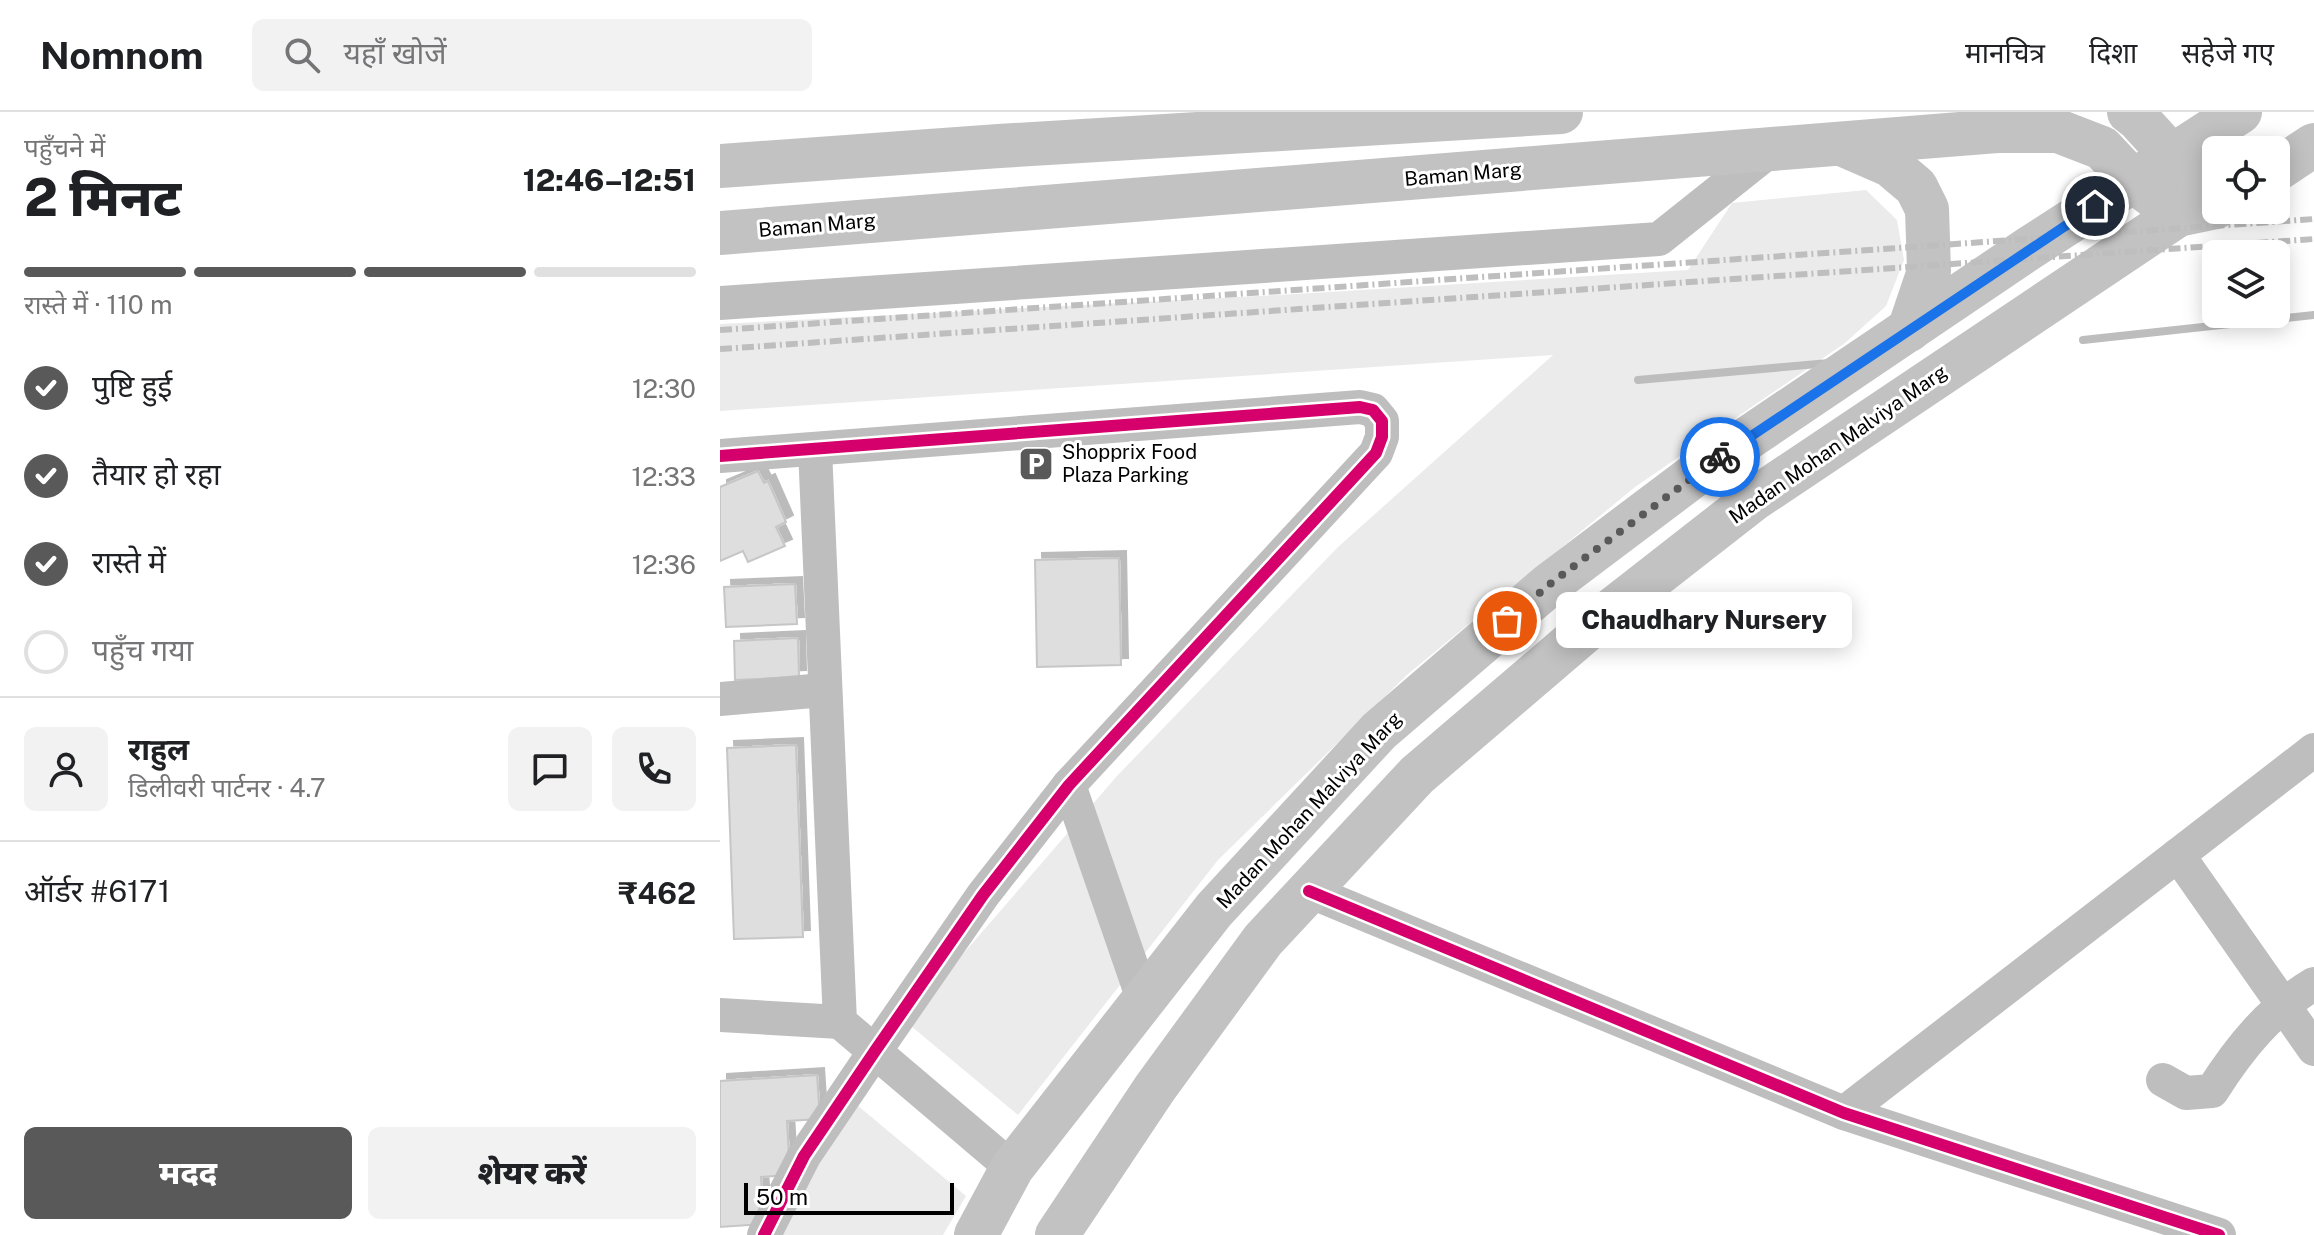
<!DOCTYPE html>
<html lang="hi">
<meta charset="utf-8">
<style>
:root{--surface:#fff;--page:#f2f2f2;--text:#202124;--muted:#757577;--line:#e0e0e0;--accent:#595959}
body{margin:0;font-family:"Public Sans","Noto Sans Devanagari",sans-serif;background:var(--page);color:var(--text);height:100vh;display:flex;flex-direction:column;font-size:30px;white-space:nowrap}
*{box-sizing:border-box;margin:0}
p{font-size:26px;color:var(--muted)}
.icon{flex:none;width:44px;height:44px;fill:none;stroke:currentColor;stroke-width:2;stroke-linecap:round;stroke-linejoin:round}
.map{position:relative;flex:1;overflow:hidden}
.side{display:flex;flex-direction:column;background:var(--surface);width:720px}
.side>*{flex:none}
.tools{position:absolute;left:1482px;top:24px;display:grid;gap:16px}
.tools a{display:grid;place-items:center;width:88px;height:88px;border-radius:12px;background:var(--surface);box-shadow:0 4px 20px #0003;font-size:40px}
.scale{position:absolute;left:24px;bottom:20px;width:210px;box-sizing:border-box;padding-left:8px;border:4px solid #000;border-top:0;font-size:22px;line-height:28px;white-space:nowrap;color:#000;-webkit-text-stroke:6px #fff;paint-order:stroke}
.pin{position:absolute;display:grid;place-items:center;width:68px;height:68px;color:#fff;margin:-34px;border:4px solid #fff;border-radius:50%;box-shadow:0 2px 8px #0007}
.courier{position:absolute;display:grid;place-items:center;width:80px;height:80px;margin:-40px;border:6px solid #1a73e8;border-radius:50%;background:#fff;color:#222;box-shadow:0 2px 10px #0007}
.bubble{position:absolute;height:56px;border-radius:12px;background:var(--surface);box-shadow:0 4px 20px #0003;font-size:26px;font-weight:800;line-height:56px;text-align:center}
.head em{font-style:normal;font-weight:800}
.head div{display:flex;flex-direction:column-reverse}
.head{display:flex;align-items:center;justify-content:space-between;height:136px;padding:0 24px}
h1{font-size:52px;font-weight:800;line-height:60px}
.bar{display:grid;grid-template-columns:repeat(4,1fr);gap:12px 8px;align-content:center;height:96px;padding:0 24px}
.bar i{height:10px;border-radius:6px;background:var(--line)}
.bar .selected{background:var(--accent)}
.bar p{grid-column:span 4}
.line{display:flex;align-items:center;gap:20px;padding:0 24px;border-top:2px solid var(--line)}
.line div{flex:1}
.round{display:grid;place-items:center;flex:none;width:84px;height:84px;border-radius:12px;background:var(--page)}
ol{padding:0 24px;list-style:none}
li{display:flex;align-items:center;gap:24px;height:88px}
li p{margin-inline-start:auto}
li .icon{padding:8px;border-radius:50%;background:var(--accent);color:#fff;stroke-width:4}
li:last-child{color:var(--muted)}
li i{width:44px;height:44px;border:4px solid var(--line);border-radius:50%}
.action{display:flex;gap:16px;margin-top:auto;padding:16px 24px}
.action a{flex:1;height:92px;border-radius:12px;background:var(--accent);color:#fff;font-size:32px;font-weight:800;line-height:92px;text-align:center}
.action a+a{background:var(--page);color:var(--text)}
header{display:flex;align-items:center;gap:48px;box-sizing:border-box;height:112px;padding:0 40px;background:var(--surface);border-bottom:2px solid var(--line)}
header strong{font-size:38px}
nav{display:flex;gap:44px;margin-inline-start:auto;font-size:28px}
.search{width:560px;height:72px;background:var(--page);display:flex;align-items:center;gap:20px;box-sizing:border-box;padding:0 28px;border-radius:12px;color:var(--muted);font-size:30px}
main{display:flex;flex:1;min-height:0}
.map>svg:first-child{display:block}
.green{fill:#ebebeb}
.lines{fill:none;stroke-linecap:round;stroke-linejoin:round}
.stream{stroke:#bdbdbd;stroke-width:8}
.building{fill:#dedede;stroke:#c6c6c6;stroke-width:2;filter:url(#shadow)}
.street{stroke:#bebebe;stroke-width:34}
.secondary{stroke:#c2c2c2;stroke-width:44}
.rail{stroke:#bebebe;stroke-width:6;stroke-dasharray:12 4 2 4;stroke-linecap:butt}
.cycleway-casing{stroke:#fff;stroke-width:17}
.cycleway{stroke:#d6006c;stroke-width:12}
.done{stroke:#595959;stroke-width:8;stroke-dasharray:0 14.4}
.route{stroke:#1a73e8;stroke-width:10}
.labels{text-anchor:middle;stroke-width:6;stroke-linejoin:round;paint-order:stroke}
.street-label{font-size:20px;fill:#000;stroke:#fff}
.poi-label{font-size:20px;fill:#000;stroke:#fff;text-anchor:start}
</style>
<header>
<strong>Nomnom</strong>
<div class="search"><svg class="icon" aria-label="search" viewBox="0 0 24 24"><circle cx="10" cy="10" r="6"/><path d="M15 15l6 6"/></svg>यहाँ खोजें</div>
<nav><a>मानचित्र</a><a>दिशा</a><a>सहेजे गए</a></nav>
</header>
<main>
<section class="side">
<div class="head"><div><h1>2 मिनट</h1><p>पहुँचने में</p></div><em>12:46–12:51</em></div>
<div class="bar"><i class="selected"></i><i class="selected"></i><i class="selected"></i><i></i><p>रास्ते में · 110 m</p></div>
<ol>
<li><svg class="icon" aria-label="check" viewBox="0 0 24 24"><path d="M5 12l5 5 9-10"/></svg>पुष्टि हुई<p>12:30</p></li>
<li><svg class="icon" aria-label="check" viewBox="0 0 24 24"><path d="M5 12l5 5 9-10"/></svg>तैयार हो रहा<p>12:33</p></li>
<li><svg class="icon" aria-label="check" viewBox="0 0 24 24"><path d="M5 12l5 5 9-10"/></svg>रास्ते में<p>12:36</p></li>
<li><i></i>पहुँच गया</li>
</ol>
<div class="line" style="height:144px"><a class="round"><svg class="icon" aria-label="person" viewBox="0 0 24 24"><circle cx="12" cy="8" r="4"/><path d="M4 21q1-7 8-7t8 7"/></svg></a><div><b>राहुल</b><p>डिलीवरी पार्टनर · 4.7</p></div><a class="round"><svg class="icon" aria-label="chat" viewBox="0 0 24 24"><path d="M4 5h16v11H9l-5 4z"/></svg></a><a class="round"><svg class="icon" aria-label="phone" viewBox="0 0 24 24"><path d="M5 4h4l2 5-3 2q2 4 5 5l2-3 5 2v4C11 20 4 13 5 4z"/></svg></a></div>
<div class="line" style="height:104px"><div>ऑर्डर #6171</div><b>₹462</b></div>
<div class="action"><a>मदद</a><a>शेयर करें</a></div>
</section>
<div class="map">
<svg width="1594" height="1123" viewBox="0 0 1594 1123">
<defs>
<filter id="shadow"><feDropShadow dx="7" dy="-7" stdDeviation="0" flood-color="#0004"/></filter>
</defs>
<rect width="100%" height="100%" fill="#fff"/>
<!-- green -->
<g class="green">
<polygon points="1146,78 1177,108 1184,148 1166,194 1125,231 915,375 688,562 498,748 298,1003 185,909 397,664 618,435 833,243 0,299 0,212 576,182 968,158 1012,91"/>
<polygon points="131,988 246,1084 223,1123 53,1123"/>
</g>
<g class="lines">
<!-- stream -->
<g class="stream">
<polyline points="1363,228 1594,203"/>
<polyline points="918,268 1109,251"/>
</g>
</g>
<!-- building -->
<g class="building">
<polygon points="38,359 44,371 48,369 66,410 56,415 65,434 28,450 23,439 0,449 0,375"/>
<polygon points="399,446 401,553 317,555 315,448"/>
<polygon points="75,472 77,512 6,515 4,475"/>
<polygon points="78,526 79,565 15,568 14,529"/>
<polygon points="76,633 83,825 14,827 7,636"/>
<polygon points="97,963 100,1007 67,1009 70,1063 41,1065 44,1112 0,1115 0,969"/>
</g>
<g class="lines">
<!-- street -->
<g class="street">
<polyline points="0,191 939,127 1052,37"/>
<polyline points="95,337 120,910 292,1056"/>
<polyline points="0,344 640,295 653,298 662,309 662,325 656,341 349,673 263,783 155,939 84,1044 44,1123"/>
<polyline points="0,587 104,578"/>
<polyline points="349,673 423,887"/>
<polyline points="1458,743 1594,937"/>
<polyline points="589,779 1124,1001 1499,1123"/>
<polyline points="0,903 120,910"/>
<path d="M1443,968L1466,981L1492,979C1520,935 1550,898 1594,872"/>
<polyline points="1124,1001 1594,638"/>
</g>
<!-- secondary -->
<g class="secondary">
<polyline points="1409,0 1418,7 1471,65"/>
<polyline points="1124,33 1170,53 1196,75 1207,97 1209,159 1189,218"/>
<polyline points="0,54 279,34 841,0"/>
<polyline points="1556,58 1594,33"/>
<polyline points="0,121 1277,19 1338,19 1382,36 1413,69 1437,87"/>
<polyline points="256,1123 292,1056 494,798 659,619 830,472 988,353 1311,135 1520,0"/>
<polyline points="337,1123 435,976 543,828 697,663 870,515 1034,387 1458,103 1496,95"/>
</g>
<!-- rail -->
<g class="rail">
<polyline points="0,218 1594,107"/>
<polyline points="0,237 1594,127"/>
</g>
<!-- cycleway casing -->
<g class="cycleway-casing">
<g id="cycleway">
<polyline points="0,344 640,295 653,298 662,309 662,325 656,341 349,673 263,783 155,939 84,1044 44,1123"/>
<polyline points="589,779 1124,1001 1499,1123"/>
</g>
</g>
<!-- cycleway -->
<use href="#cycleway" class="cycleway"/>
</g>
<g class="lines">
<!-- done -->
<polyline class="done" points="787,509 830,472 1000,345"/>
<!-- route -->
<polyline class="route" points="1000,345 1375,94"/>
</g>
<!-- icons -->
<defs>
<g id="parking-square" transform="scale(1.8)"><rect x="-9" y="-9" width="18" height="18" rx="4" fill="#595959" stroke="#fff"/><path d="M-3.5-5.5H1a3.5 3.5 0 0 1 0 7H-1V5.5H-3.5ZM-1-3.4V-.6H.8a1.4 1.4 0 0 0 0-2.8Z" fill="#fff"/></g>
</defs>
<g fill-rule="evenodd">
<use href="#parking-square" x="316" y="352"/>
</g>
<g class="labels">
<!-- street labels -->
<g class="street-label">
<text transform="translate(743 62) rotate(-5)" y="7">Baman Marg</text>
<text transform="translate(97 113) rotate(-5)" y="7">Baman Marg</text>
<text transform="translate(1118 332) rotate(-35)" y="7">Madan Mohan Malviya Marg</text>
<text transform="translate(589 698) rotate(-47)" y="7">Madan Mohan Malviya Marg</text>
</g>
<!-- poi labels -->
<g class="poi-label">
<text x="342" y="347">Shopprix Food<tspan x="342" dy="23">Plaza Parking</tspan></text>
</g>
</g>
</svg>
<div class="tools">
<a><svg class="icon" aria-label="locate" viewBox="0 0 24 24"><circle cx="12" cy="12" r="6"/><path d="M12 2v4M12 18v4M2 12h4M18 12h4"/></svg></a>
<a><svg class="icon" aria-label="layers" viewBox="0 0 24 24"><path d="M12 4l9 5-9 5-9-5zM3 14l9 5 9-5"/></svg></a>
</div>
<div class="scale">50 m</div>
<div class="pin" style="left:787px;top:509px;background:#ea580c"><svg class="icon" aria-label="bag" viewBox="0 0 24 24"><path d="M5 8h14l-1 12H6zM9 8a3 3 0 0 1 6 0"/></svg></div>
<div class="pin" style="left:1375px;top:94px;background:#1f2937"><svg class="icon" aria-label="home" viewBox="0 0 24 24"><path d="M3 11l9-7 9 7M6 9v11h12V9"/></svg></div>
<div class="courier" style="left:1000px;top:345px"><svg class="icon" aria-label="bike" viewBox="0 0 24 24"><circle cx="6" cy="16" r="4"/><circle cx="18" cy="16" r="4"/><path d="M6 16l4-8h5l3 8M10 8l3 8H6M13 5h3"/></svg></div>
<div class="bubble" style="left:836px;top:480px;width:296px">Chaudhary Nursery</div>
</div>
</main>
